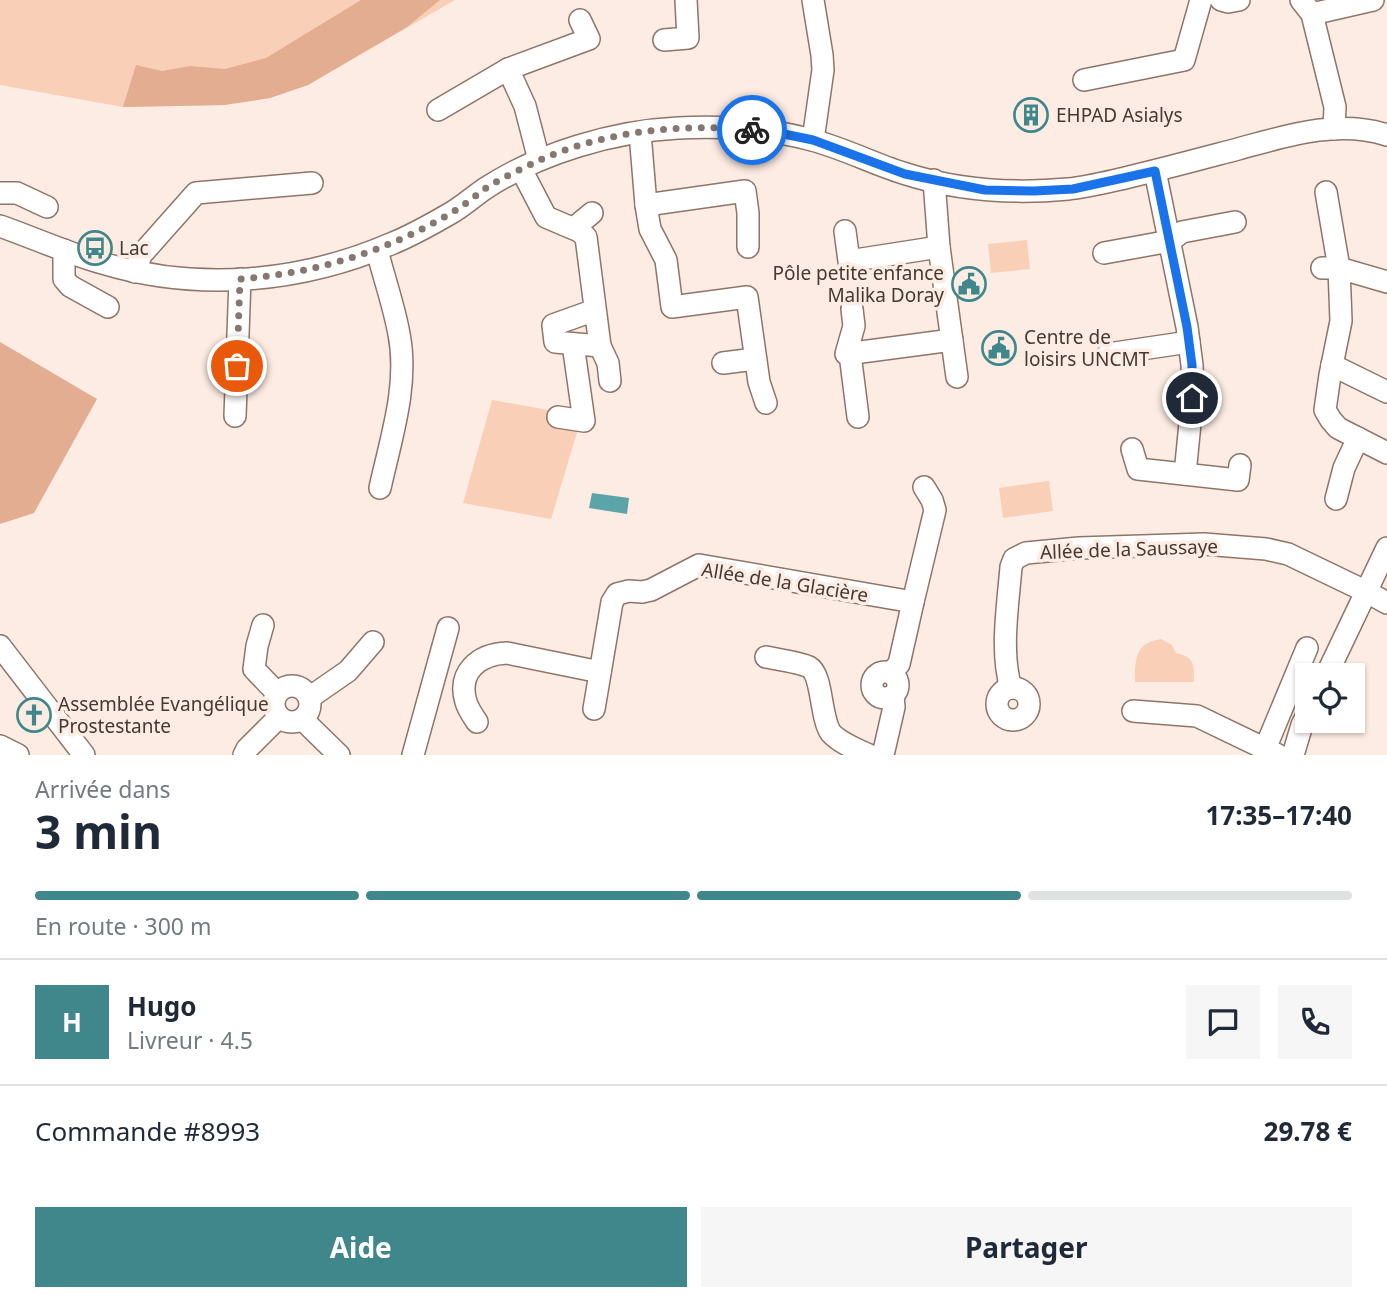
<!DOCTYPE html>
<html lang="fr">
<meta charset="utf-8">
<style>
:root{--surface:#fff;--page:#f6f6f7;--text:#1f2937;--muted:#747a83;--line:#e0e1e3;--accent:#3f878b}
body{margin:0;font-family:"Noto Sans",sans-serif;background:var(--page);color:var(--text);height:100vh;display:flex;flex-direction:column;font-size:26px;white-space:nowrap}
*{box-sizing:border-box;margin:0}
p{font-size:23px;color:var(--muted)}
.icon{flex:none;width:38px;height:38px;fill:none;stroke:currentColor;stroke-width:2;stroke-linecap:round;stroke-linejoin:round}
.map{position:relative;height:755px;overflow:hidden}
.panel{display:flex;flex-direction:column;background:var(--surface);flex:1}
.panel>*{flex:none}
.controls{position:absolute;left:1295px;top:663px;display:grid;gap:14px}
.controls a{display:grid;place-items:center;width:70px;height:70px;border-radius:0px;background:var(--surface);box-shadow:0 2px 5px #0004;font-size:35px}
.pin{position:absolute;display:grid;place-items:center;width:60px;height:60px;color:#fff;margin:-30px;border:4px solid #fff;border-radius:50%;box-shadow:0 2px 7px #0007}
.courier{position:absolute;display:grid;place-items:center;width:70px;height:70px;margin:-35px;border:5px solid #1a73e8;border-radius:50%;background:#fff;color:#222;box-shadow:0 2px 9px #0007}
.summary em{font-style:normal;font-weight:700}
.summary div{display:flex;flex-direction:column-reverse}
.summary{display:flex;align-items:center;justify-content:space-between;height:119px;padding:0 35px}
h1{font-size:46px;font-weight:700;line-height:52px}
.bar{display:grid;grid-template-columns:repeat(4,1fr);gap:10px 7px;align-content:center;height:84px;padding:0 35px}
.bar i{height:9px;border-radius:5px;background:var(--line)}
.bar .on{background:var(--accent)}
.bar p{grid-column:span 4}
.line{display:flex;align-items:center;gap:18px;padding:0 35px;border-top:2px solid var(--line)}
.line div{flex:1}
.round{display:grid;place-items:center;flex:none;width:74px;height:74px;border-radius:0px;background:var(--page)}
.primary-button{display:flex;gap:14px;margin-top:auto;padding:14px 35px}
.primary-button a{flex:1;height:80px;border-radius:0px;background:var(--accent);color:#fff;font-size:28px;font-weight:700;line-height:80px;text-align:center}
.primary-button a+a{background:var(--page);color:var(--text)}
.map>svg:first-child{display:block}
.green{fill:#facfb8}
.forest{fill:#e2ad91}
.water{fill:#5ba4a8}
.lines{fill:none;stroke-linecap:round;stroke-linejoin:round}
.minor-casing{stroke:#8f7568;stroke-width:24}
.minor{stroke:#fff;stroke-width:21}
.done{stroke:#857871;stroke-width:7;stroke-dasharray:0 12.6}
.route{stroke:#1a73e8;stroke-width:9}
.labels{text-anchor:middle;stroke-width:7;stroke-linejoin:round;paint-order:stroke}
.poi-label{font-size:19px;fill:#453933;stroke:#fdece3;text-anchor:start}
.street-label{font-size:19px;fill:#453933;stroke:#fdece3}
</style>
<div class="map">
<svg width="1387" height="755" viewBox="0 0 1387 755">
<rect width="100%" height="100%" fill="#fdece3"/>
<!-- green -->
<g class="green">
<polygon points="0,0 455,0 308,85 270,98 224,105 123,107 0,85"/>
<polygon points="1027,240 1030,269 991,273 988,244"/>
<polygon points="492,400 582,416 551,519 463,503"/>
<polygon points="1049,481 1053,511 1003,518 999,488"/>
<path d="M1161,639L1172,645L1176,653C1195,657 1194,665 1194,682H1135C1135,659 1135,643 1161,639Z"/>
</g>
<!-- forest -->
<g class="forest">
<polygon points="361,0 440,0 407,27 308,85 270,98 224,105 123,107 136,65 162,71 190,66 225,69 266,58"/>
<polygon points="0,342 97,399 34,513 0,524"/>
</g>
<!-- water -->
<polygon class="water" points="592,493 629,498 627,514 589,508"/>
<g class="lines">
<!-- minor casing -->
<g class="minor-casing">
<g id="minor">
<polyline points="1221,0 1228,2 1239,0"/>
<polyline points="1301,0 1312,14 1335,107 1334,129"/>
<polyline points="1312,14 1373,0"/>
<polyline points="664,40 688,38 686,0"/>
<polyline points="508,69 525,106 539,160"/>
<polyline points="1084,80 1184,60 1201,0"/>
<polyline points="438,110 508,69 589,39 580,20"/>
<polyline points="640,133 646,205 650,229 666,260 672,307 747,297 759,382 766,403"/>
<polyline points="813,140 823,70 822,55 813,0"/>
<polyline points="521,169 546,217 579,231 586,237 600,346 555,342 553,325 595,310"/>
<polyline points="1155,171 1187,327 1192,365 1193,393 1185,474"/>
<polyline points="934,180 939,247 957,377"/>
<polyline points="1326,192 1339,268 1341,321 1330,375 1325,410 1331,420 1338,428 1387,453"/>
<polyline points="0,193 17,193 47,207"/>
<polyline points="646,205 745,191 748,213 748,247"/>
<path d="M0,226C34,238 67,253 102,263C198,292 301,283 393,243C413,235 432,224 451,213C463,206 474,196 486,188C540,153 614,131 678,128C721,126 766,128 808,139C841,147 871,163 903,173C955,190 1014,194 1068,189C1088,187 1107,182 1125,178C1163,169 1200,159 1238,149C1286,136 1337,119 1387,135"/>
<polyline points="574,228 592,213"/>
<polyline points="845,231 849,261 939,247"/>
<polyline points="64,250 64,279 70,286 108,307"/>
<path d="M377,250C384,278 394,306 399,334C409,385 391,438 380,488"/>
<polyline points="1104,253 1170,241 1182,232 1235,222"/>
<polyline points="1322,268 1339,268 1387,282"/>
<polyline points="135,272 141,255 196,193 312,183"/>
<polyline points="852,309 854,326 846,354 952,340"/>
<polyline points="600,346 608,363 610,381"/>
<polyline points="850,354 858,417"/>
<polyline points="1108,354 1189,342"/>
<polyline points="723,363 755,359"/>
<polyline points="1332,365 1387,392"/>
<polyline points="235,416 240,279"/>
<polyline points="558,417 584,421 573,344"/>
<polyline points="1132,449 1138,469 1238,480 1240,465"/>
<polyline points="1336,499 1344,468 1358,438"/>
<polyline points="263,625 257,646 254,669 277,693"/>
<polyline points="0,646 84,755"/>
<path d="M766,657C776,659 802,663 809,667C823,675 820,718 831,733C840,743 856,749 869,755"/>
<circle cx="885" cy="685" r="13"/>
<polyline points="891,673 899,664 913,602"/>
<polyline points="1326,676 1387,548"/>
<circle cx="292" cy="704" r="18"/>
<path d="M1011,688C1000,652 1008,605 1011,567L1014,559L1026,553L1079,548L1204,544L1266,549L1288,554L1367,592L1387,603"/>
<circle cx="1013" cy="704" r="16"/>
<polyline points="309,698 348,671 373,642"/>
<polyline points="594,709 612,602 617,594 629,591 642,592 651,590 699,565 913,602 935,510 932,500 924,487"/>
<polyline points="1133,711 1197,716 1278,755"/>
<polyline points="302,719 339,755"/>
<path d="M477,722C473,716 468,709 466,702C457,672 479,654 507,653L600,672"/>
<polyline points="0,746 18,755"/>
<polyline points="1265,749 1307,648"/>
<polyline points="244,755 247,749 279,717"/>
<polyline points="413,755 448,628"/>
<polyline points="883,755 894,707 893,696"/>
<polyline points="1293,755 1302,725 1307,715"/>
</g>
</g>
<!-- minor -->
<use href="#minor" class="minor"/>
</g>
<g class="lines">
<!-- done -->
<path class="done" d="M237,366L240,279C317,273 389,251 456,210C466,204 476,195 486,188C502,178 521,169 538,161C604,131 681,123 752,130"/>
<!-- route -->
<polyline class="route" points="752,130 774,132 813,140 905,174 985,190 1034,191 1073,189 1155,171 1187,327 1192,365 1192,398"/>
</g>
<!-- icons -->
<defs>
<g id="building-ring" transform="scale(1.75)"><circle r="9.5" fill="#fdece3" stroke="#3f878b" stroke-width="1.5"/><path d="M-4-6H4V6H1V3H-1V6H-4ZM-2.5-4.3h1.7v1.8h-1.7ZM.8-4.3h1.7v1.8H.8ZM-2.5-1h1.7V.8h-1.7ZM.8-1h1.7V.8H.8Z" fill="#3f878b"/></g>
<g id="bus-ring" transform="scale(1.75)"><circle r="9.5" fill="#fdece3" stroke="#3f878b" stroke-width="1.5"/><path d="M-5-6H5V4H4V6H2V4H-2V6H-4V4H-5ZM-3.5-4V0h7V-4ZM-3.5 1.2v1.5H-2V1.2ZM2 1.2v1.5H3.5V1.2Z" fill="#3f878b"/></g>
<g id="civic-ring" transform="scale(1.75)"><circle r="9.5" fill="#fdece3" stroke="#3f878b" stroke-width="1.5"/><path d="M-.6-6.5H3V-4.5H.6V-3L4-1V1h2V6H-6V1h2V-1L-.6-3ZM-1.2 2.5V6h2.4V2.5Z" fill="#3f878b"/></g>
<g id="church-ring" transform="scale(1.75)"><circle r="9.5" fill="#fdece3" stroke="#3f878b" stroke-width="1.5"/><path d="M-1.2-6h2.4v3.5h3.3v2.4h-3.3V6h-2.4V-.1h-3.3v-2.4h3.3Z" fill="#3f878b"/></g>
</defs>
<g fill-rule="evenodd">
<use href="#building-ring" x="1031" y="115"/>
<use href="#bus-ring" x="95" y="248"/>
<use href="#civic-ring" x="969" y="284"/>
<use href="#civic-ring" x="999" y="348"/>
<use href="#church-ring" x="34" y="715"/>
</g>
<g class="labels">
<!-- poi labels -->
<g class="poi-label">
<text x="1056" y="122">EHPAD Asialys</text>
<text x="119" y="255">Lac</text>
<text x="944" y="280" text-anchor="end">Pôle petite enfance<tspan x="944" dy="22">Malika Doray</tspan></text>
<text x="1024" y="344">Centre de<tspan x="1024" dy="22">loisirs UNCMT</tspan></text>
<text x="58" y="711">Assemblée Evangélique<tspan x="58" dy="22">Prostestante</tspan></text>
</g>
<!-- street labels -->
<g class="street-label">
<text transform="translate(1129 549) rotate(-2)" y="7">Allée de la Saussaye</text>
<text transform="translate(785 582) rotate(9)" y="7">Allée de la Glacière</text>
</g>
</g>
</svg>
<div class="controls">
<a><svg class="icon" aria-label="locate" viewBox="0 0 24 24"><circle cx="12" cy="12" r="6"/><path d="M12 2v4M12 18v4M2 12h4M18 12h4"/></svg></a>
</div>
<div class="pin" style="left:237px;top:366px;background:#ea580c"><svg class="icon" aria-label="bag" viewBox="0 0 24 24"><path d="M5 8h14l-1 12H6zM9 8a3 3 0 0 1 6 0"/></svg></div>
<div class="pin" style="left:1192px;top:398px;background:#1f2937"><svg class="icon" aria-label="home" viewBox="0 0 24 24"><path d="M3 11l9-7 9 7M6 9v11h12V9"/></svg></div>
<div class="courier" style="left:752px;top:130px"><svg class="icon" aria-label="bike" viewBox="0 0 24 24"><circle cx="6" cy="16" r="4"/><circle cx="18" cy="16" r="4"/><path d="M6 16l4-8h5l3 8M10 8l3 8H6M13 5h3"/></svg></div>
</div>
<section class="panel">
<div class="summary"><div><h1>3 min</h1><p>Arrivée dans</p></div><em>17:35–17:40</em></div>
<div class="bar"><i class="on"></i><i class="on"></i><i class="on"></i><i></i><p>En route · 300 m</p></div>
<div class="line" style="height:126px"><b class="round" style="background:var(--accent);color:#fff">H</b><div><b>Hugo</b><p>Livreur · 4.5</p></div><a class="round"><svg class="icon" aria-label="chat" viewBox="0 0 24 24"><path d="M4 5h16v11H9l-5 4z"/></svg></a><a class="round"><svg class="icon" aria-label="phone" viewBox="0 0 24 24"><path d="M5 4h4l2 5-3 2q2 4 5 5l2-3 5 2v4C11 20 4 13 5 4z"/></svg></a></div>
<div class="line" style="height:91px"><div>Commande #8993</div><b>29.78 €</b></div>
<div class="primary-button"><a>Aide</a><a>Partager</a></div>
</section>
